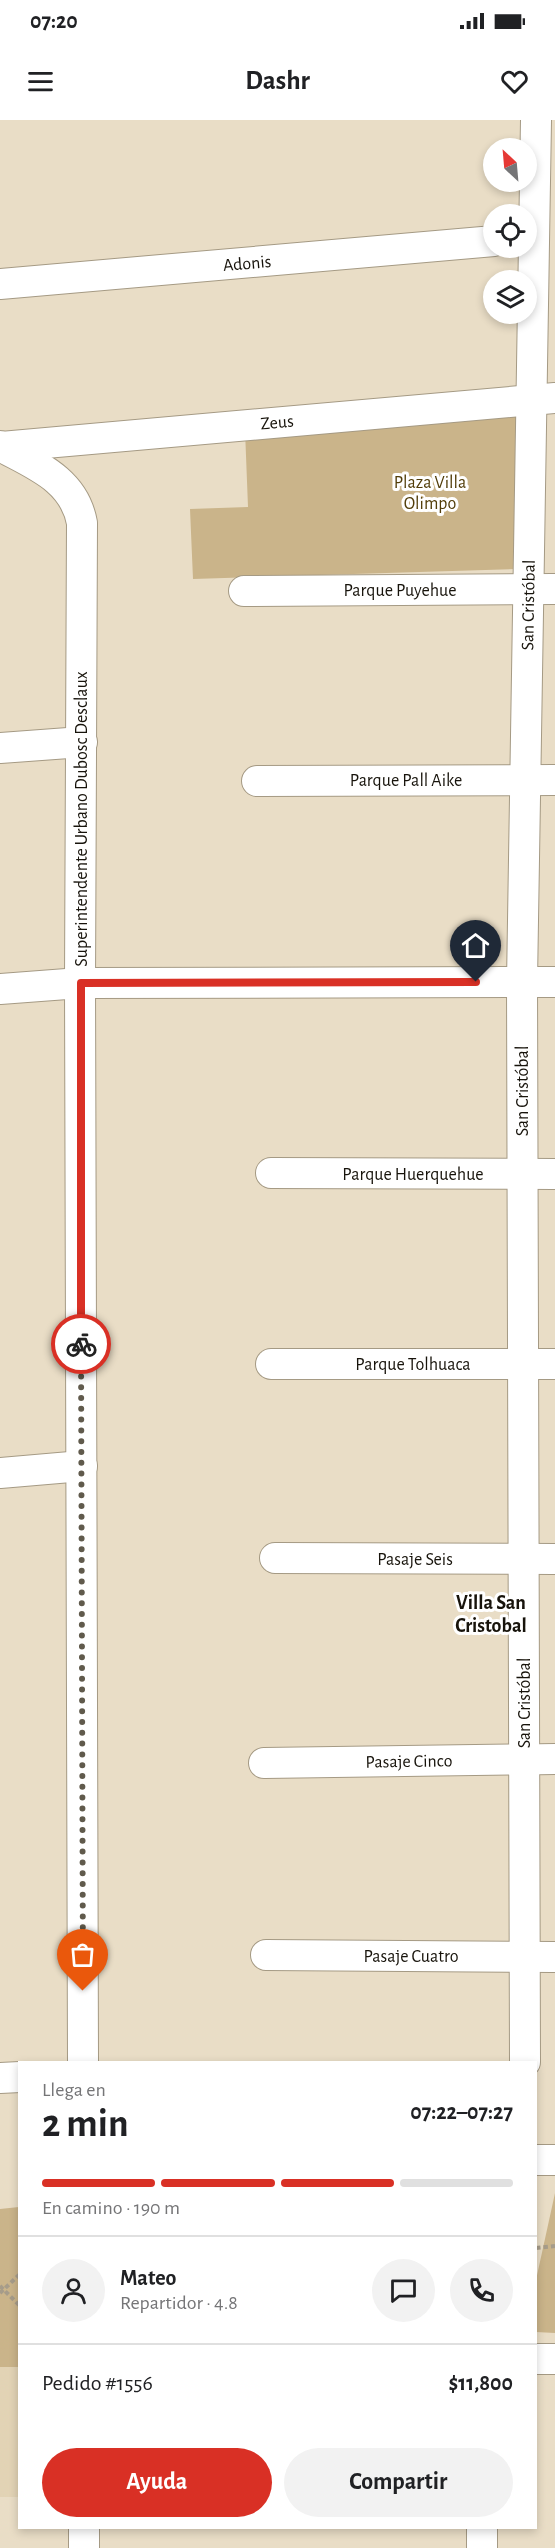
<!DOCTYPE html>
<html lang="es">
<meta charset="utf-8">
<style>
:root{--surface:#fff;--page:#f2f2f2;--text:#202124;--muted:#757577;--line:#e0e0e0;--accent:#d93025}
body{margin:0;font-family:"Alegreya Sans",sans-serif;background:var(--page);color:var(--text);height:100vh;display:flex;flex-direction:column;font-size:22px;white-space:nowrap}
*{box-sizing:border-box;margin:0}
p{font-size:20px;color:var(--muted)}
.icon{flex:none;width:33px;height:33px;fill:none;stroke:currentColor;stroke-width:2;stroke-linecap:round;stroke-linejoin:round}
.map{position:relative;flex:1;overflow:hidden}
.side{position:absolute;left:18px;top:1941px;width:519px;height:468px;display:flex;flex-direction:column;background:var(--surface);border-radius:0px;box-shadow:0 3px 9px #0003}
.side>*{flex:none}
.needle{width:39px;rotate:334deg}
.buttons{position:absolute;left:483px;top:18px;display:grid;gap:12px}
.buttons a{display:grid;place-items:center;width:54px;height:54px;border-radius:50%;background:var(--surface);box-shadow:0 3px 9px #0003;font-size:30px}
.pin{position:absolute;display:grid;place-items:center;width:51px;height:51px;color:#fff;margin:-62px -26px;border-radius:50% 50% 50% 0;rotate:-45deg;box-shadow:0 0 6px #0007}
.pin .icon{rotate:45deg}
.courier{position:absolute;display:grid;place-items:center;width:60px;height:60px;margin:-30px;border:4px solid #d93025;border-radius:50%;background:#fff;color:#222;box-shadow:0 2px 8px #0007}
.headline em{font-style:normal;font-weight:600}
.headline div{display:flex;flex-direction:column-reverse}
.headline{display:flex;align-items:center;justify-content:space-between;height:102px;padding:0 24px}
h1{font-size:39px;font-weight:600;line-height:45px}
.bar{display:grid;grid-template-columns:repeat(4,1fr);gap:9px 6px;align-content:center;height:72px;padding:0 24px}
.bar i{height:8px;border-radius:4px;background:var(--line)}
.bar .selected{background:var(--accent)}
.bar p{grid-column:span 4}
.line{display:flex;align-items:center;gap:15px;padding:0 24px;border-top:2px solid var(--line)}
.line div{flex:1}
.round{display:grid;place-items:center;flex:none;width:63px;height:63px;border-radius:32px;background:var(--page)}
.action{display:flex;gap:12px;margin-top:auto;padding:12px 24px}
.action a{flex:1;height:69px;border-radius:36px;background:var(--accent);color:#fff;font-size:24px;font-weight:600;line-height:69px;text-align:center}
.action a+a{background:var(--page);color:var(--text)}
.status{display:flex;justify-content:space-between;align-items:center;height:42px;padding:0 30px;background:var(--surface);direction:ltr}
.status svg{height:16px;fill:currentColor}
header{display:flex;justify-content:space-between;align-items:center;height:78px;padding:0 24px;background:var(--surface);font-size:27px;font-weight:600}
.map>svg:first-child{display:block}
.built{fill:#e2d3b5}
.green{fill:#cab48a}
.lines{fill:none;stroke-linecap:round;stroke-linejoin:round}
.minor-casing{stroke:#a59a84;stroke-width:32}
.path{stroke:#a69c8a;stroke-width:4;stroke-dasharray:4.5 3;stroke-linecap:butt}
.minor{stroke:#fff;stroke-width:30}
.done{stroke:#605a4c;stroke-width:6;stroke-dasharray:0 10.8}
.route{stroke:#d93025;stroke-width:8}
.labels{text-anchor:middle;stroke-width:6;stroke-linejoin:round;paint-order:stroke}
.street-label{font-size:18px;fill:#17130b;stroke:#fff}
.park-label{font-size:18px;fill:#523d09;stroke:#fff}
.neighbourhood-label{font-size:20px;font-weight:bold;fill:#17130b;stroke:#fff}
</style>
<div class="status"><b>07:20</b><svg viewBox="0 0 49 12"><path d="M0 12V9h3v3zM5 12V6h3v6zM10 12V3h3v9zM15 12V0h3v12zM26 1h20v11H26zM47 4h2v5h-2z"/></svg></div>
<header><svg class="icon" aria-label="menu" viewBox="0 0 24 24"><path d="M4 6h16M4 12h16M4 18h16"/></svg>Dashr<svg class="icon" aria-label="heart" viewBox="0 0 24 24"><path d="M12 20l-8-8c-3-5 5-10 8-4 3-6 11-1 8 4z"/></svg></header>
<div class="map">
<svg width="555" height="2428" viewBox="0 0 555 2428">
<rect width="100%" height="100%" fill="#e9ddc6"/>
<!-- built -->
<rect class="built" x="0" y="2247" width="19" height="130"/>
<!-- green -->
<g class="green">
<polygon points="518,284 516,449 193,459 190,389 248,387 245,310"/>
<polygon points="555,2073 555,2213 536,2212 536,2160"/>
<polygon points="19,2087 19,2247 0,2247 0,2089"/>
</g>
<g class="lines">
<!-- minor casing -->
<g class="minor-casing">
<g id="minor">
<polyline points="0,164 494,121"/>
<path d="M0,326C35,345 74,359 82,403L80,863L83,1942"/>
<polyline points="0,327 555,278"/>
<polyline points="244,471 555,469"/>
<polyline points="0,628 82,622"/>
<polyline points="257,661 555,660"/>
<polyline points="0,869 80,863 555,862"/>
<polyline points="271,1053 555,1054"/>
<polyline points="271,1244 555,1244"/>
<polyline points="0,1353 82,1346"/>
<polyline points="275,1438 555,1439"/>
<polyline points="264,1643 555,1639"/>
<polyline points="266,1835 555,1837"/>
<polyline points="525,1942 522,862 536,0"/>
<polyline points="0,1958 20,1957"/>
<polyline points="536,2040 555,2040"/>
<polyline points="536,2239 555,2239"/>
<polyline points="84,2408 84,2428"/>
<polyline points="482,2428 482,2408"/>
</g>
</g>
<!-- path -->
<g class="path">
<polyline points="536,2128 555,2126"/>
<polyline points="0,2166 20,2186"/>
<polyline points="0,2173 20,2154"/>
</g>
<!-- minor -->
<use href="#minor" class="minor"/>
</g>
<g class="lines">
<!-- done -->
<polyline class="done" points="81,1224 83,1871"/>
<!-- route -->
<polyline class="route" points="81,1224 81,863 476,862"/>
</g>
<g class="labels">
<!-- street labels -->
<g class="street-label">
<text transform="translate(247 143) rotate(-5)" y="6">Adonis</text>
<text transform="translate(277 302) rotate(-5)" y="6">Zeus</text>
<text x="400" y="476">Parque Puyehue</text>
<text transform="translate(528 485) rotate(-89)" y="6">San Cristóbal</text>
<text x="406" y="666">Parque Pall Aike</text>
<text transform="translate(81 699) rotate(-90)" y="6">Superintendente Urbano Dubosc Desclaux</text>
<text transform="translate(522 971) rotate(-90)" y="6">San Cristóbal</text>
<text x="413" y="1060">Parque Huerquehue</text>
<text x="413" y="1250">Parque Tolhuaca</text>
<text x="415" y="1445">Pasaje Seis</text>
<text transform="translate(524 1583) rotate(-90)" y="6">San Cristóbal</text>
<text transform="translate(409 1641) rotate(-1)" y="6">Pasaje Cinco</text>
<text x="411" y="1842">Pasaje Cuatro</text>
</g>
<!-- park labels -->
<g class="park-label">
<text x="430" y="368">Plaza Villa<tspan x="430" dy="21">Olimpo</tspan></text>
</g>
<!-- neighbourhood labels -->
<g class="neighbourhood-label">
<text x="491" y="1489">Villa San<tspan x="491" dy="23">Cristobal</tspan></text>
</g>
</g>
</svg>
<div class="buttons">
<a><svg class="needle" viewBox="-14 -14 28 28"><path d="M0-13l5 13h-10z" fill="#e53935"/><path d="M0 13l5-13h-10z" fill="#757577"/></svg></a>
<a><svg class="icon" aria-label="locate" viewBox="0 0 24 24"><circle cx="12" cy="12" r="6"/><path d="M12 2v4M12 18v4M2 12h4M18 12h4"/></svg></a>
<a><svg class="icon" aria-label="layers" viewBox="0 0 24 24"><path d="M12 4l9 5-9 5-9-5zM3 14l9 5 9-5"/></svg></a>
</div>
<div class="pin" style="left:83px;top:1871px;background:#ea580c"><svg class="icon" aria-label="bag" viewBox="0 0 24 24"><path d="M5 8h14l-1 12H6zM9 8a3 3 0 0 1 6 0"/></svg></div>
<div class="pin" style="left:476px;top:862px;background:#1f2937"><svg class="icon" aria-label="home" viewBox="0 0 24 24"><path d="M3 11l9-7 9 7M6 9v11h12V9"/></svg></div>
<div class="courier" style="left:81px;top:1224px"><svg class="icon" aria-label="bike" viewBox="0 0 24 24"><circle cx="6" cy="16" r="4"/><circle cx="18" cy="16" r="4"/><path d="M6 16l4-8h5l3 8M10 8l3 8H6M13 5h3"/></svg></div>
<section class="side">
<div class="headline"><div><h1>2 min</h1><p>Llega en</p></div><em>07:22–07:27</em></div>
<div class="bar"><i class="selected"></i><i class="selected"></i><i class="selected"></i><i></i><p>En camino · 190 m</p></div>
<div class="line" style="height:108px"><a class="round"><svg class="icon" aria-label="person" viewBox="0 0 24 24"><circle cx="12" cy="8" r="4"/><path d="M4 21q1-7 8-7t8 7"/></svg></a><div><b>Mateo</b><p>Repartidor · 4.8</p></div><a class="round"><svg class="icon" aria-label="chat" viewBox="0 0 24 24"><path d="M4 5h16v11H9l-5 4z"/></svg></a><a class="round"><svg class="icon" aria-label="phone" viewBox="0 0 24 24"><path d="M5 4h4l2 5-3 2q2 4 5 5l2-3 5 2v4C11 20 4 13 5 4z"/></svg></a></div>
<div class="line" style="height:78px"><div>Pedido #1556</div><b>$11,800</b></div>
<div class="action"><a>Ayuda</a><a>Compartir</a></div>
</section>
</div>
